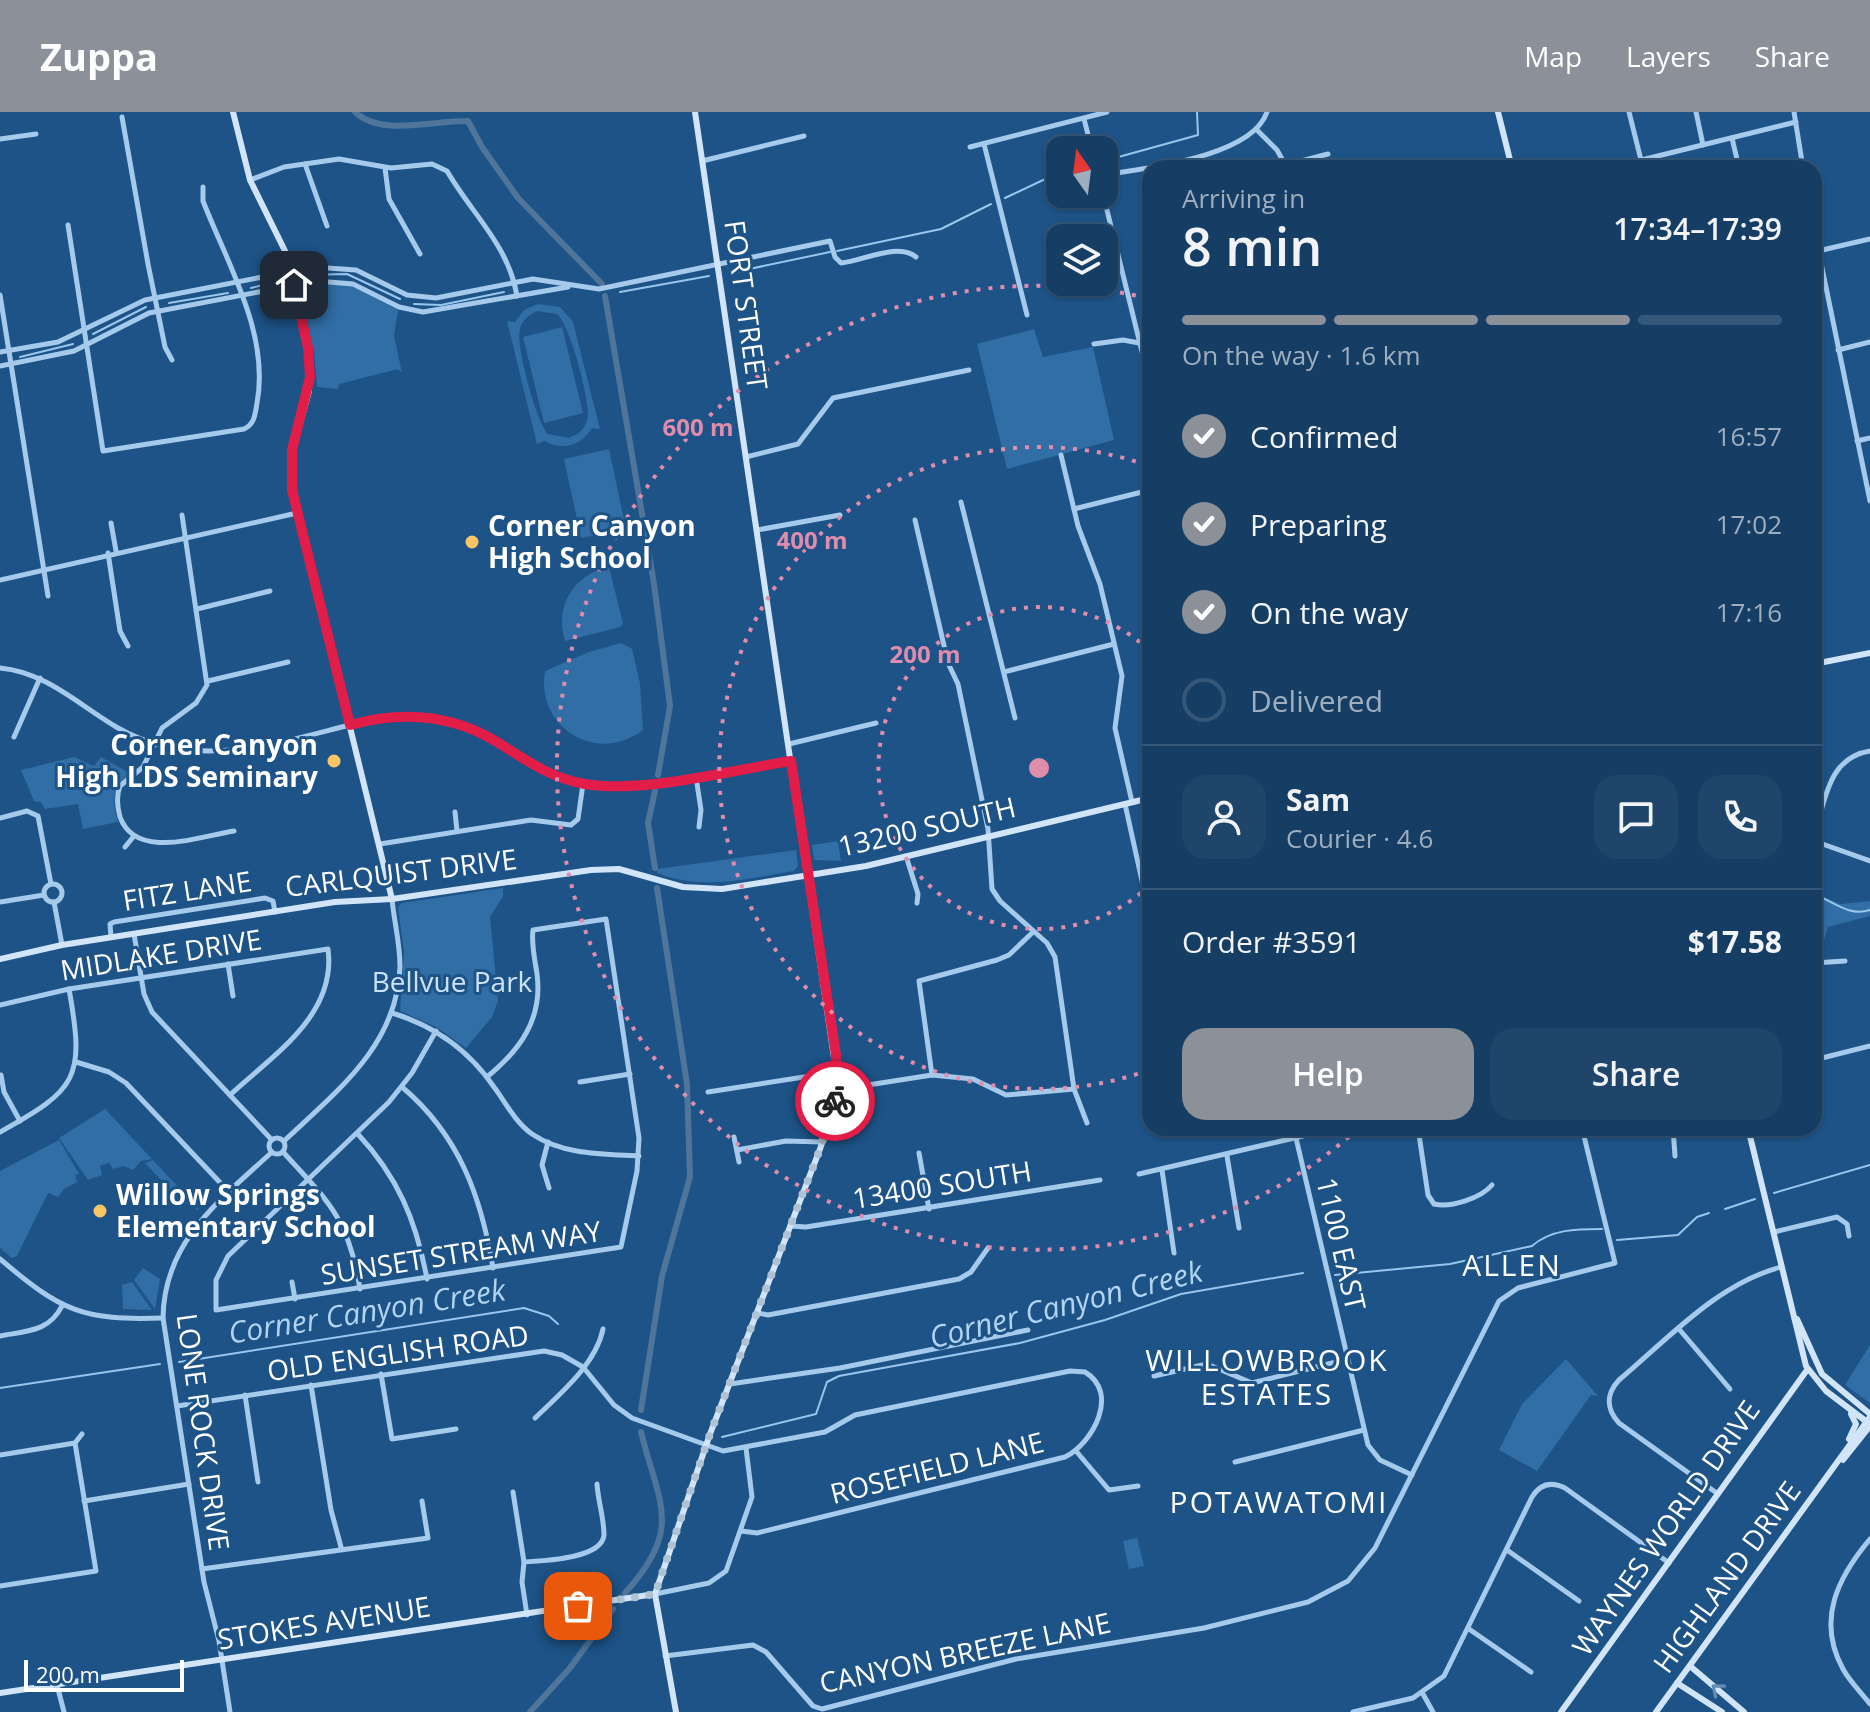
<!DOCTYPE html>
<meta charset="utf-8">
<style>
:root{--surface:#163e65;--page:#1f456b;--text:#f1f3f6;--muted:#9eaebf;--line:#355779;--accent:#8c9099}
body{margin:0;font-family:"Open Sans",sans-serif;background:var(--page);color:var(--text);height:100vh;display:flex;flex-direction:column;font-size:30px;white-space:nowrap}
*{box-sizing:border-box;margin:0}
p{font-size:26px;color:var(--muted)}
.icon{flex:none;width:44px;height:44px;fill:none;stroke:currentColor;stroke-width:2;stroke-linecap:round;stroke-linejoin:round}
.map{position:relative;flex:1;overflow:hidden}
.side{position:absolute;left:1142px;top:48px;width:680px;height:976px;display:flex;flex-direction:column;background:var(--surface);border-radius:24px;box-shadow:0 2px 6px #0004,0 0 0 2px var(--line)}
.side>*{flex:none}
.needle{width:52px;rotate:346deg}
.controls{position:absolute;left:1046px;top:24px;display:grid;gap:16px}
.controls a{display:grid;place-items:center;width:72px;height:72px;border-radius:16px;background:var(--surface);box-shadow:0 2px 6px #0004,0 0 0 2px var(--line);font-size:40px}
.scale{position:absolute;left:24px;bottom:20px;width:160px;box-sizing:border-box;padding-left:8px;border:4px solid #fff;border-top:0;font-size:22px;line-height:28px;white-space:nowrap;color:#fff;-webkit-text-stroke:6px #1d5387;paint-order:stroke}
.pin{position:absolute;display:grid;place-items:center;width:68px;height:68px;color:#fff;margin:-34px;border-radius:16px;box-shadow:0 4px 12px #0006}
.courier{position:absolute;display:grid;place-items:center;width:80px;height:80px;margin:-40px;border:6px solid #e11d48;border-radius:50%;background:#fff;color:#222;box-shadow:0 2px 10px #0007}
.headline em{font-style:normal;font-weight:600}
.headline div{display:flex;flex-direction:column-reverse}
.headline{display:flex;align-items:center;justify-content:space-between;height:136px;padding:0 40px}
h1{font-size:52px;font-weight:600;line-height:60px}
.bar{display:grid;grid-template-columns:repeat(4,1fr);gap:12px 8px;align-content:center;height:96px;padding:0 40px}
.bar i{height:10px;border-radius:6px;background:var(--line)}
.bar .on{background:var(--accent)}
.bar p{grid-column:span 4}
.line{display:flex;align-items:center;gap:20px;padding:0 40px;border-top:2px solid var(--line)}
.line div{flex:1}
.round{display:grid;place-items:center;flex:none;width:84px;height:84px;border-radius:24px;background:var(--page)}
ol{padding:0 40px;list-style:none}
li{display:flex;align-items:center;gap:24px;height:88px}
li p{margin-inline-start:auto}
li .icon{padding:8px;border-radius:50%;background:var(--accent);color:#fff;stroke-width:4}
li:last-child{color:var(--muted)}
li i{width:44px;height:44px;border:4px solid var(--line);border-radius:50%}
.action{display:flex;gap:16px;margin-top:auto;padding:16px 40px}
.action a{flex:1;height:92px;border-radius:24px;background:var(--accent);color:#fff;font-size:32px;font-weight:600;line-height:92px;text-align:center}
.action a+a{background:var(--page);color:var(--text)}
header{display:flex;align-items:center;gap:48px;box-sizing:border-box;height:112px;padding:0 40px;background:var(--accent);color:#fff}
header strong{font-size:38px}
nav{display:flex;gap:44px;margin-inline-start:auto;font-size:28px}
.map>svg:first-child{display:block}
.green{fill:#306ea5;fill-rule:evenodd}
.lines{fill:none;stroke-linecap:round;stroke-linejoin:round}
.stream{stroke:#99c6ed;stroke-width:2}
.canal{stroke:#4f759b;stroke-width:6}
.street{stroke:#a6caeb;stroke-width:5}
.secondary{stroke:#d2e5f8;stroke-width:6}
.oneway{stroke:#658db4}
.done{stroke:#b0c3d5;stroke-width:8;stroke-dasharray:0 14.4}
.route{stroke:#e11d48;stroke-width:10}
.ring{fill:none;stroke:#e08cad;stroke-width:4;stroke-dasharray:4 8}
.poi-dot{fill:#fbc464;stroke:#1d5387;stroke-width:3}
.labels{text-anchor:middle;stroke-width:6;stroke-linejoin:round;paint-order:stroke}
.street-label{font-size:28px;fill:#fff;stroke:#1d5387}
.poi-label{font-size:28px;font-weight:bold;fill:#fff;stroke:#1d5387;text-anchor:start}
.park-label{font-size:28px;fill:#cbe3f8;stroke:#1d5387}
.neighbourhood-label{font-size:30px;letter-spacing:2px;fill:#fff;stroke:#1d5387}
.water-label{font-size:30px;font-style:italic;fill:#b2d4f2;stroke:#1d5387}
.centre{fill:#e08cad;stroke:#1d5387;stroke-width:4}
.ring-label{font-size:24px;text-anchor:middle;font-weight:bold;fill:#e08cad;stroke:#1d5387;stroke-width:6;stroke-linejoin:round;paint-order:stroke}
</style>
<header>
<strong>Zuppa</strong>
<nav><a>Map</a><a>Layers</a><a>Share</a></nav>
</header>
<div class="map">
<svg width="1870" height="1600" viewBox="0 0 1870 1600">
<rect width="100%" height="100%" fill="#1d5387"/>
<!-- green -->
<g class="green">
<polygon points="315,171 352,174 398,198 394,224 402,261 398,257 339,272 338,277 317,275 314,240 300,178"/>
<path d="M538,192L560,195L573,210L600,317L592,316C581,334 563,339 544,329L537,332L507,209L515,210L524,198ZM537,199L557,202C570,213 589,285 588,303C587,315 580,322 569,326L548,322C537,311 515,233 520,217C522,208 529,203 537,199Z"/>
<polygon points="562,215 583,301 544,311 523,225"/>
<polygon points="1034,217 1043,245 1093,235 1114,328 1007,357 977,232"/>
<polygon points="609,337 626,417 581,426 564,347"/>
<path d="M609,455L623,511L620,515L565,529C554,494 574,462 609,455Z"/>
<path d="M621,531L632,537L640,571L643,618C598,653 535,616 545,559L589,540Z"/>
<path d="M74,645L94,654L101,645L131,662C111,674 112,689 118,710L83,717L78,692L45,697L41,690L34,689L21,658Z"/>
<polygon points="838,729 841,749 814,748 812,733"/>
<path d="M796,738L798,754L794,759C746,767 704,779 657,761V757Z"/>
<polygon points="503,776 503,784 490,805 498,889 492,905 466,936 436,915 400,899 404,840 398,795 402,791"/>
<polygon points="1814,782 1841,792 1870,789 1870,804 1828,815 1818,848 1814,847"/>
<polygon points="105,997 152,1047 141,1049 133,1058 124,1054 113,1057 109,1051 100,1054 102,1063 88,1068 59,1026"/>
<polygon points="59,1028 79,1062 75,1063 77,1070 64,1077 58,1085 48,1081 17,1144 12,1146 0,1136 0,1059"/>
<polygon points="153,1048 199,1097 198,1098 180,1088 145,1051"/>
<polygon points="143,1156 160,1167 155,1197 134,1168"/>
<polygon points="132,1170 152,1198 123,1197 122,1173"/>
<polygon points="1870,1233 1870,1291 1845,1273"/>
<polygon points="1566,1247 1598,1284 1591,1283 1537,1359 1499,1338 1522,1292"/>
<polygon points="1137,1426 1144,1454 1129,1457 1123,1429"/>
</g>
<g class="lines">
<!-- stream -->
<g class="stream">
<polyline points="1104,49 1198,23 1197,0"/>
<polyline points="1005,86 1060,60"/>
<polyline points="837,139 941,117 991,92"/>
<polyline points="730,161 830,140"/>
<polyline points="305,163 347,162 400,187"/>
<polyline points="251,176 279,169"/>
<polyline points="620,180 709,164"/>
<polyline points="169,191 228,181"/>
<polyline points="414,192 441,193 504,180"/>
<polyline points="93,222 146,195"/>
<polyline points="20,245 73,232"/>
<path d="M1814,782C1833,789 1848,805 1870,798"/>
<polyline points="1774,1081 1870,1053"/>
<polyline points="1725,1097 1755,1087"/>
<polyline points="1617,1128 1678,1123 1697,1105 1709,1101"/>
<path d="M1335,1163L1450,1152L1532,1134C1551,1117 1577,1117 1602,1117"/>
<polyline points="179,1250 524,1196 549,1204 558,1212"/>
<polyline points="0,1276 160,1252"/>
<polyline points="722,1325 816,1302 827,1270 839,1264 1020,1231 1105,1208 1181,1182 1303,1161"/>
</g>
<!-- canal -->
<g class="canal">
<path d="M355,0C381,25 434,8 468,9L482,35L518,86L602,172"/>
<polyline points="605,184 654,472 670,594 658,663"/>
<polyline points="655,679 648,711 655,756"/>
<polyline points="641,1298 662,1164 690,1065 687,972 657,776"/>
<path d="M625,1481C684,1416 659,1393 641,1320"/>
<polyline points="530,1600 570,1556 613,1497"/>
</g>
<!-- street -->
<g class="street">
<polyline points="1629,0 1641,48"/>
<polyline points="1696,0 1703,33"/>
<polyline points="1794,0 1803,56"/>
<polyline points="122,5 148,152 165,235 172,248"/>
<polyline points="1084,7 1092,38"/>
<polyline points="1257,18 1277,38 1287,56"/>
<polyline points="1732,26 1739,56"/>
<polyline points="0,27 36,22"/>
<polyline points="984,32 1027,203"/>
<polyline points="970,35 1107,0"/>
<polyline points="702,49 804,24"/>
<polyline points="305,52 327,114"/>
<polyline points="1286,53 1328,42"/>
<polyline points="385,56 389,87 420,142"/>
<polyline points="1609,56 1796,10"/>
<path d="M1104,63C1146,56 1252,45 1267,0"/>
<path d="M250,68L284,55L339,47L391,56L432,52L447,59C472,102 509,134 517,184"/>
<polyline points="1103,82 1150,272"/>
<path d="M68,113L103,339L244,317C255,312 255,302 257,291C270,222 227,151 203,89V75"/>
<polyline points="1814,117 1870,389"/>
<polyline points="1818,139 1870,127"/>
<polyline points="0,183 48,484"/>
<polyline points="1094,232 1123,228 1150,233"/>
<polyline points="1838,238 1870,230"/>
<path d="M0,240L58,230L145,188L313,155L356,158L407,183L436,186L533,167L599,177L830,129L835,145L841,151C863,149 898,130 916,145"/>
<polyline points="0,254 74,239 149,201 316,169 353,172 399,195 423,200 568,175"/>
<polyline points="1857,329 1870,326"/>
<polyline points="1061,343 1078,414 1100,472 1122,564 1115,616 1132,690"/>
<polyline points="746,345 798,332 833,286 969,258"/>
<polyline points="961,390 1015,606"/>
<polyline points="1074,397 1150,378"/>
<path d="M182,403L207,573L196,591L162,616L143,655L120,674C116,684 117,694 120,705C136,749 201,724 234,719"/>
<polyline points="915,408 948,551 958,572 988,717 992,777 1000,789 1047,831 1055,845 1074,977 1087,1011"/>
<polyline points="111,411 116,439"/>
<polyline points="757,418 840,403"/>
<polyline points="108,441 120,519 128,534"/>
<polyline points="0,468 297,401"/>
<polyline points="197,497 270,479"/>
<path d="M0,556C46,560 80,594 118,616C193,659 273,632 350,613"/>
<polyline points="1004,560 1114,532"/>
<polyline points="208,569 288,550"/>
<polyline points="14,625 40,566"/>
<polyline points="789,632 876,611"/>
<polyline points="696,665 701,698 699,715"/>
<polyline points="1125,692 1150,805"/>
<polyline points="455,700 457,719"/>
<polyline points="0,706 27,699 38,704 51,772"/>
<path d="M1814,722C1826,689 1827,646 1870,639"/>
<polyline points="1814,729 1870,749"/>
<polyline points="380,732 531,708 571,713 578,707 583,672"/>
<polyline points="125,735 134,724"/>
<polyline points="906,744 918,782 917,791"/>
<circle cx="53" cy="781" r="9"/>
<polyline points="0,790 44,783"/>
<polyline points="54,790 62,833"/>
<polyline points="134,822 144,882 152,900 272,1028"/>
<polyline points="111,825 110,812 114,810 265,786 273,789 275,800"/>
<polyline points="1814,851 1845,849"/>
<polyline points="228,852 233,884"/>
<path d="M0,893L69,877L328,837C337,903 273,943 230,983"/>
<path d="M392,901C435,914 468,937 494,975C506,991 515,1010 532,1022C563,1043 603,1042 639,1044"/>
<path d="M436,919L412,961L389,990L228,1144L216,1168V1198L621,1135L637,1059L639,1026L606,807L533,818C531,832 535,848 537,862C543,907 520,938 487,965"/>
<polyline points="1814,948 1870,934"/>
<polyline points="76,950 109,960 126,971 229,1080"/>
<polyline points="1,963 4,980 20,1009"/>
<polyline points="932,963 919,869 997,848 1009,843 1033,820"/>
<polyline points="580,970 630,962"/>
<polyline points="837,973 868,973 932,963 973,967 1006,983 1074,977"/>
<path d="M402,975C459,1023 481,1084 493,1156"/>
<polyline points="708,980 836,960"/>
<path d="M1418,1016L1428,1083L1434,1092C1451,1096 1481,1086 1492,1073"/>
<polyline points="1673,1016 1675,1044"/>
<path d="M0,1020C78,977 85,966 69,877"/>
<path d="M357,1021C398,1065 416,1108 427,1167"/>
<polyline points="734,1025 739,1050"/>
<circle cx="277" cy="1034" r="8"/>
<polyline points="1296,1026 1368,1333 1380,1348 1412,1363"/>
<path d="M284,1029C336,980 398,933 400,854C400,831 394,809 392,787"/>
<polyline points="548,1030 542,1053 549,1076"/>
<polyline points="737,1038 786,1029 822,1030"/>
<path d="M283,1040C329,1090 349,1107 360,1177"/>
<polyline points="919,1041 929,1097"/>
<polyline points="1227,1044 1239,1116"/>
<polyline points="1162,1058 1174,1141"/>
<polyline points="1139,1062 1337,1016"/>
<polyline points="790,1114 806,1115 1100,1068"/>
<polyline points="1774,1120 1837,1105 1847,1112 1849,1124"/>
<path d="M0,1147C61,1199 83,1209 163,1206"/>
<polyline points="292,1170 295,1187"/>
<polyline points="758,1201 768,1203 959,1167 971,1160 988,1136"/>
<polyline points="1679,1217 1730,1277"/>
<path d="M0,1224C26,1219 49,1220 62,1194"/>
<polyline points="381,1262 392,1327 456,1317"/>
<polyline points="1154,1264 1207,1252 1252,1271 1348,1247"/>
<polyline points="730,1272 840,1256 1028,1218"/>
<polyline points="311,1273 331,1398 341,1435"/>
<polyline points="245,1283 258,1370"/>
<path d="M177,1294L544,1239L562,1243L583,1255L614,1293L632,1306L723,1339L825,1320L855,1303L1070,1259L1085,1260C1120,1281 1093,1331 1065,1345L757,1421L741,1419"/>
<path d="M535,1306C560,1282 596,1252 603,1217"/>
<polyline points="1076,1339 1109,1378 1138,1374"/>
<polyline points="0,1343 75,1331 82,1322"/>
<polyline points="1235,1350 1364,1318"/>
<polyline points="513,1380 524,1450 522,1470 527,1503"/>
<path d="M1718,1382L1619,1311C1606,1297 1606,1282 1619,1268C1669,1226 1717,1172 1781,1155"/>
<polyline points="84,1389 189,1372"/>
<path d="M1870,1427C1838,1465 1816,1508 1843,1557C1850,1570 1861,1580 1870,1592"/>
<polyline points="1507,1438 1579,1489"/>
<path d="M524,1450C543,1449 602,1447 604,1423C604,1406 598,1389 597,1372"/>
<polyline points="202,1457 428,1426 422,1389"/>
<polyline points="0,1474 96,1459 75,1331"/>
<polyline points="655,1482 709,1471 726,1459 752,1385 746,1336"/>
<polyline points="1469,1517 1531,1560"/>
<polyline points="665,1544 753,1533 766,1540 813,1594 822,1597 1016,1547 1204,1516 1308,1490 1348,1469 1375,1436 1499,1189 1518,1176 1615,1151 1582,1016"/>
<polyline points="57,1573 64,1600"/>
<polyline points="1423,1582 1433,1600"/>
<path d="M230,1600L219,1529L204,1470L163,1206C164,1129 220,1088 272,1040"/>
<path d="M1353,1600L1413,1586L1444,1564L1532,1385C1540,1372 1551,1369 1565,1376L1669,1451"/>
</g>
<!-- secondary -->
<g class="secondary">
<polyline points="233,0 250,68 286,141 309,243 309,279 291,345 292,378 392,787"/>
<polyline points="1498,0 1512,56"/>
<polyline points="1814,552 1870,541"/>
<path d="M350,613C401,600 451,601 497,630C525,648 551,666 585,672C643,682 731,658 791,649"/>
<polyline points="0,847 62,833 335,790 392,787 591,758 619,757 683,775 722,777 866,754 1150,686"/>
<polyline points="1748,1016 1806,1254 1826,1279 1867,1310"/>
<polyline points="1797,1207 1822,1262 1870,1302"/>
<polyline points="1849,1327 1856,1312 1851,1302"/>
<polyline points="1843,1348 1870,1314"/>
<polyline points="1690,1554 1744,1600"/>
<polyline points="1677,1571 1722,1600"/>
<polyline points="0,1581 655,1482"/>
<polyline points="676,1600 655,1482 710,1322 820,1037 833,998 837,966 695,0"/>
<polyline points="1561,1600 1807,1258"/>
<polyline points="1656,1600 1870,1305"/>
</g>
</g>
<!-- one-way arrows -->
<defs><path id="oneway-chevron" d="M-2-3.5L2.5 0L-2 3.5" fill="none" stroke-width="1.6" stroke-linecap="round" stroke-linejoin="round" transform="scale(2)"/></defs>
<use class="oneway" href="#oneway-chevron" transform="translate(1717 1577) rotate(-140)"/>
<g class="lines">
<!-- done -->
<polyline class="done" points="578,1494 655,1482 710,1322 820,1037 835,989"/>
<!-- route -->
<path class="route" d="M294,173L308,236L310,265L292,338V378L350,613C401,599 451,602 497,630C526,648 550,666 585,672C643,682 731,658 791,649L836,943L835,989"/>
</g>
<!-- distance rings -->
<g class="ring">
<path d="M1150 773A161 161 0 1 1 1150 539"/>
<path d="M1149 958A321 321 0 1 1 1149 354"/>
<path d="M1358 1017A482 482 0 1 1 1147 186"/>
</g>
<!-- markers -->
<g class="poi-dot">
<circle cx="472" cy="430" r="8"/>
<circle cx="334" cy="649" r="8"/>
<circle cx="100" cy="1099" r="8"/>
</g>
<g class="labels">
<!-- street labels -->
<g class="street-label">
<text transform="translate(746 193) rotate(82)" y="10">FORT STREET</text>
<text transform="translate(927 715) rotate(-13)" y="10">13200 SOUTH</text>
<text transform="translate(401 761) rotate(-7)" y="10">CARLQUIST DRIVE</text>
<text transform="translate(187 779) rotate(-9)" y="10">FITZ LANE</text>
<text transform="translate(161 843) rotate(-9)" y="10">MIDLAKE DRIVE</text>
<text transform="translate(942 1073) rotate(-9)" y="10">13400 SOUTH</text>
<text transform="translate(1341 1132) rotate(77)" y="10">1100 EAST</text>
<text transform="translate(461 1141) rotate(-9)" y="10">SUNSET STREAM WAY</text>
<text transform="translate(398 1241) rotate(-8)" y="10">OLD ENGLISH ROAD</text>
<text transform="translate(203 1320) rotate(82)" y="10">LONE ROCK DRIVE</text>
<text transform="translate(937 1356) rotate(-14)" y="10">ROSEFIELD LANE</text>
<text transform="translate(1666 1416) rotate(-55)" y="10">WAYNES WORLD DRIVE</text>
<text transform="translate(1727 1465) rotate(-54)" y="10">HIGHLAND DRIVE</text>
<text transform="translate(324 1511) rotate(-9)" y="10">STOKES AVENUE</text>
<text transform="translate(965 1541) rotate(-12)" y="10">CANYON BREEZE LANE</text>
</g>
<!-- poi labels -->
<g class="poi-label">
<text x="488" y="424">Corner Canyon<tspan x="488" dy="32">High School</tspan></text>
<text x="318" y="643" text-anchor="end">Corner Canyon<tspan x="318" dy="32">High LDS Seminary</tspan></text>
<text x="116" y="1093">Willow Springs<tspan x="116" dy="32">Elementary School</tspan></text>
</g>
<!-- park labels -->
<g class="park-label">
<text x="452" y="880">Bellvue Park</text>
</g>
<!-- neighbourhood labels -->
<g class="neighbourhood-label">
<text x="1512" y="1164">ALLEN</text>
<text x="1267" y="1259">WILLOWBROOK<tspan x="1267" dy="34">ESTATES</tspan></text>
<text x="1279" y="1401">POTAWATOMI</text>
</g>
<!-- water labels -->
<g class="water-label">
<text transform="translate(1066 1193) rotate(-14)" y="10">Corner Canyon Creek</text>
<text transform="translate(367 1200) rotate(-9)" y="10">Corner Canyon Creek</text>
</g>
</g>
<circle cx="1039" cy="656" r="12" class="centre"/>
<g class="ring-label">
<text x="698" y="324">600 m</text>
<text x="812" y="437">400 m</text>
<text x="925" y="551">200 m</text>
</g>
</svg>
<div class="controls">
<a><svg class="needle" viewBox="-14 -14 28 28"><path d="M0-13l5 13h-10z" fill="#e53935"/><path d="M0 13l5-13h-10z" fill="#9eaebf"/></svg></a>
<a><svg class="icon" aria-label="layers" viewBox="0 0 24 24"><path d="M12 4l9 5-9 5-9-5zM3 14l9 5 9-5"/></svg></a>
</div>
<div class="scale">200 m</div>
<div class="pin" style="left:578px;top:1494px;background:#ea580c"><svg class="icon" aria-label="bag" viewBox="0 0 24 24"><path d="M5 8h14l-1 12H6zM9 8a3 3 0 0 1 6 0"/></svg></div>
<div class="pin" style="left:294px;top:173px;background:#1f2937"><svg class="icon" aria-label="home" viewBox="0 0 24 24"><path d="M3 11l9-7 9 7M6 9v11h12V9"/></svg></div>
<div class="courier" style="left:835px;top:989px"><svg class="icon" aria-label="bike" viewBox="0 0 24 24"><circle cx="6" cy="16" r="4"/><circle cx="18" cy="16" r="4"/><path d="M6 16l4-8h5l3 8M10 8l3 8H6M13 5h3"/></svg></div>
<section class="side">
<div class="headline"><div><h1>8 min</h1><p>Arriving in</p></div><em>17:34–17:39</em></div>
<div class="bar"><i class="on"></i><i class="on"></i><i class="on"></i><i></i><p>On the way · 1.6 km</p></div>
<ol>
<li><svg class="icon" aria-label="check" viewBox="0 0 24 24"><path d="M5 12l5 5 9-10"/></svg>Confirmed<p>16:57</p></li>
<li><svg class="icon" aria-label="check" viewBox="0 0 24 24"><path d="M5 12l5 5 9-10"/></svg>Preparing<p>17:02</p></li>
<li><svg class="icon" aria-label="check" viewBox="0 0 24 24"><path d="M5 12l5 5 9-10"/></svg>On the way<p>17:16</p></li>
<li><i></i>Delivered</li>
</ol>
<div class="line" style="height:144px"><a class="round"><svg class="icon" aria-label="person" viewBox="0 0 24 24"><circle cx="12" cy="8" r="4"/><path d="M4 21q1-7 8-7t8 7"/></svg></a><div><b>Sam</b><p>Courier · 4.6</p></div><a class="round"><svg class="icon" aria-label="chat" viewBox="0 0 24 24"><path d="M4 5h16v11H9l-5 4z"/></svg></a><a class="round"><svg class="icon" aria-label="phone" viewBox="0 0 24 24"><path d="M5 4h4l2 5-3 2q2 4 5 5l2-3 5 2v4C11 20 4 13 5 4z"/></svg></a></div>
<div class="line" style="height:104px"><div>Order #3591</div><b>$17.58</b></div>
<div class="action"><a>Help</a><a>Share</a></div>
</section>
</div>
